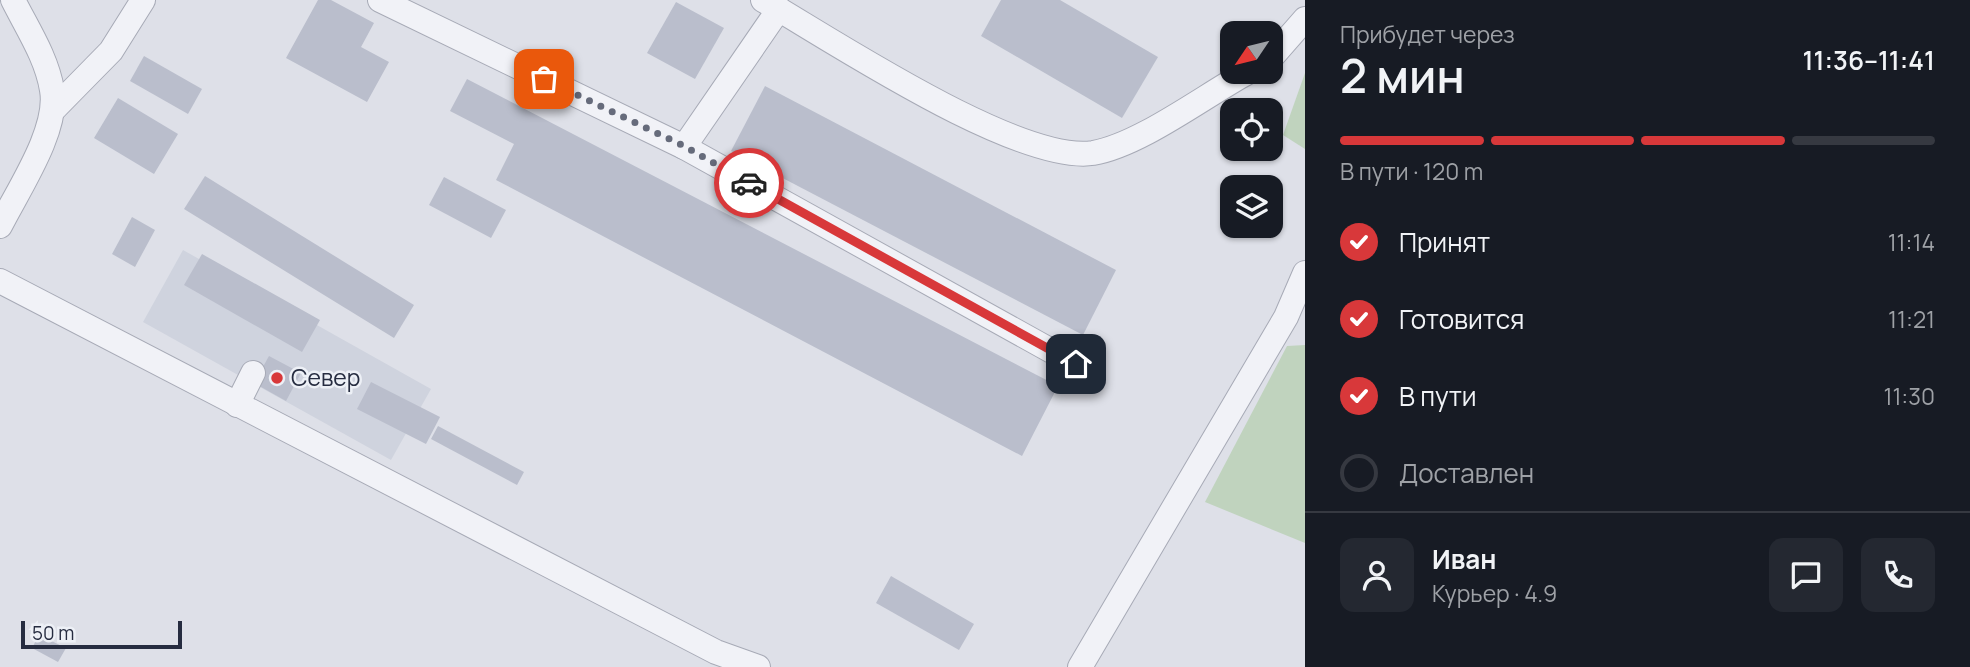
<!DOCTYPE html>
<html lang="ru">
<meta charset="utf-8">
<style>
:root{--surface:#171b24;--page:#242831;--text:#f1f3f6;--muted:#9ea1a6;--line:#363941;--accent:#d8383a}
body{margin:0;font-family:Manrope,sans-serif;background:var(--page);color:var(--text);height:100vh;display:flex;flex-direction:column;font-size:26px;white-space:nowrap}
*{box-sizing:border-box;margin:0}
p{font-size:23px;color:var(--muted)}
.icon{flex:none;width:38px;height:38px;fill:none;stroke:currentColor;stroke-width:2;stroke-linecap:round;stroke-linejoin:round}
.map{position:relative;flex:1;overflow:hidden}
.side{display:flex;flex-direction:column;background:var(--surface);width:665px}
.side>*{flex:none}
.needle{width:46px;rotate:235deg}
.controls{position:absolute;left:1220px;top:21px;display:grid;gap:14px}
.controls a{display:grid;place-items:center;width:63px;height:63px;border-radius:14px;background:var(--surface);box-shadow:0 2px 5px #0004;font-size:35px}
.scale{position:absolute;left:21px;bottom:18px;width:161px;box-sizing:border-box;padding-left:7px;border:4px solid #262c40;border-top:0;font-size:19px;line-height:24px;white-space:nowrap;color:#262c40;-webkit-text-stroke:5px #edf0f6;paint-order:stroke}
.pin{position:absolute;display:grid;place-items:center;width:60px;height:60px;color:#fff;margin:-30px;border-radius:14px;box-shadow:0 4px 10px #0006}
.courier{position:absolute;display:grid;place-items:center;width:70px;height:70px;margin:-35px;border:5px solid #d8383a;border-radius:50%;background:#fff;color:#222;box-shadow:0 2px 9px #0007}
.headline em{font-style:normal;font-weight:600}
.headline div{display:flex;flex-direction:column-reverse}
.headline{display:flex;align-items:center;justify-content:space-between;height:119px;padding:0 35px}
h1{font-size:46px;font-weight:600;line-height:52px}
.bar{display:grid;grid-template-columns:repeat(4,1fr);gap:10px 7px;align-content:center;height:84px;padding:0 35px}
.bar i{height:9px;border-radius:5px;background:var(--line)}
.bar .on{background:var(--accent)}
.bar p{grid-column:span 4}
.line{display:flex;align-items:center;gap:18px;padding:0 35px;border-top:2px solid var(--line)}
.line div{flex:1}
.round{display:grid;place-items:center;flex:none;width:74px;height:74px;border-radius:14px;background:var(--page)}
ol{padding:0 35px;list-style:none}
li{display:flex;align-items:center;gap:21px;height:77px}
li p{margin-inline-start:auto}
li .icon{padding:7px;border-radius:50%;background:var(--accent);color:#fff;stroke-width:4}
li:last-child{color:var(--muted)}
li i{width:38px;height:38px;border:4px solid var(--line);border-radius:50%}
main{display:flex;flex:1;min-height:0}
.map>svg:first-child{display:block}
.built{fill:#cfd3de}
.green{fill:#c0d3be}
.building{fill:#babecc}
.lines{fill:none;stroke-linecap:round;stroke-linejoin:round}
.minor-casing{stroke:#a7aab6;stroke-width:26}
.minor{stroke:#f1f2f7;stroke-width:24}
.done{stroke:#666b7b;stroke-width:7;stroke-dasharray:0 12.6}
.route{stroke:#d8383a;stroke-width:9}
.poi-dot{fill:#d8383a;stroke:#edf0f6;stroke-width:2.5}
.labels{text-anchor:middle;stroke-width:5;stroke-linejoin:round;paint-order:stroke}
.poi-label{font-size:23px;fill:#262c40;stroke:#edf0f6;text-anchor:start}
</style>
<main>
<div class="map">
<svg width="1305" height="667" viewBox="0 0 1305 667">
<rect width="100%" height="100%" fill="#dee0e8"/>
<!-- built -->
<polygon class="built" points="183,250 431,389 391,460 143,322"/>
<!-- green -->
<g class="green">
<polygon points="1305,73 1305,149 1283,135"/>
<polygon points="1305,345 1305,543 1205,502 1287,346"/>
</g>
<!-- building -->
<g class="building">
<polygon points="318,0 331,0 374,23 361,47 389,62 367,102 286,58"/>
<polygon points="1001,0 1060,0 1158,57 1122,118 981,36"/>
<polygon points="676,2 724,28 695,79 647,53"/>
<polygon points="144,56 202,89 188,114 130,81"/>
<polygon points="467,79 1058,386 1022,456 496,180 514,144 450,111"/>
<polygon points="765,86 1116,270 1083,335 731,151"/>
<polygon points="118,98 178,134 154,174 94,138"/>
<polygon points="205,176 414,305 394,338 184,209"/>
<polygon points="444,177 506,210 491,238 429,205"/>
<polygon points="132,217 155,230 135,267 112,254"/>
<polygon points="202,254 320,320 302,352 184,285"/>
<polygon points="269,356 301,373 286,401 254,383"/>
<polygon points="371,382 440,417 426,444 357,409"/>
<polygon points="438,426 524,472 517,485 431,439"/>
<polygon points="891,576 974,624 959,650 876,603"/>
<polygon points="39,635 66,648 58,662 32,648"/>
</g>
<g class="lines">
<!-- minor casing -->
<g class="minor-casing">
<g id="minor">
<polyline points="380,0 684,147 1075,364"/>
<path d="M763,0C832,40 1018,164 1093,153C1140,145 1204,96 1248,72"/>
<polyline points="1270,59 1305,19"/>
<polyline points="54,109 111,51 143,0"/>
<polyline points="684,147 779,9"/>
<path d="M0,226C18,190 59,130 52,90C47,58 27,28 13,0"/>
<polyline points="0,281 716,652 758,667"/>
<polyline points="237,405 253,373"/>
<polyline points="1080,667 1286,317 1305,273"/>
</g>
</g>
<!-- minor -->
<use href="#minor" class="minor"/>
</g>
<g class="lines">
<!-- done -->
<polyline class="done" points="544,79 684,146 749,183"/>
<!-- route -->
<polyline class="route" points="749,183 1076,364"/>
</g>
<!-- markers -->
<circle class="poi-dot" cx="277" cy="378" r="7"/>
<g class="labels">
<!-- poi labels -->
<g class="poi-label">
<text x="291" y="386">Север</text>
</g>
</g>
</svg>
<div class="controls">
<a><svg class="needle" viewBox="-14 -14 28 28"><path d="M0-13l5 13h-10z" fill="#e53935"/><path d="M0 13l5-13h-10z" fill="#9ea1a6"/></svg></a>
<a><svg class="icon" aria-label="locate" viewBox="0 0 24 24"><circle cx="12" cy="12" r="6"/><path d="M12 2v4M12 18v4M2 12h4M18 12h4"/></svg></a>
<a><svg class="icon" aria-label="layers" viewBox="0 0 24 24"><path d="M12 4l9 5-9 5-9-5zM3 14l9 5 9-5"/></svg></a>
</div>
<div class="scale">50 m</div>
<div class="pin" style="left:544px;top:79px;background:#ea580c"><svg class="icon" aria-label="bag" viewBox="0 0 24 24"><path d="M5 8h14l-1 12H6zM9 8a3 3 0 0 1 6 0"/></svg></div>
<div class="pin" style="left:1076px;top:364px;background:#1f2937"><svg class="icon" aria-label="home" viewBox="0 0 24 24"><path d="M3 11l9-7 9 7M6 9v11h12V9"/></svg></div>
<div class="courier" style="left:749px;top:183px"><svg class="icon" aria-label="car" viewBox="0 0 24 24"><path d="M5 17H2v-5l4-1 3-4h7l3 4 3 1v5h-3M9 17h6M6 11h13"/><circle cx="7" cy="17" r="2"/><circle cx="17" cy="17" r="2"/></svg></div>
</div>
<section class="side">
<div class="headline"><div><h1>2 мин</h1><p>Прибудет через</p></div><em>11:36–11:41</em></div>
<div class="bar"><i class="on"></i><i class="on"></i><i class="on"></i><i></i><p>В пути · 120 m</p></div>
<ol>
<li><svg class="icon" aria-label="check" viewBox="0 0 24 24"><path d="M5 12l5 5 9-10"/></svg>Принят<p>11:14</p></li>
<li><svg class="icon" aria-label="check" viewBox="0 0 24 24"><path d="M5 12l5 5 9-10"/></svg>Готовится<p>11:21</p></li>
<li><svg class="icon" aria-label="check" viewBox="0 0 24 24"><path d="M5 12l5 5 9-10"/></svg>В пути<p>11:30</p></li>
<li><i></i>Доставлен</li>
</ol>
<div class="line" style="height:126px"><a class="round"><svg class="icon" aria-label="person" viewBox="0 0 24 24"><circle cx="12" cy="8" r="4"/><path d="M4 21q1-7 8-7t8 7"/></svg></a><div><b>Иван</b><p>Курьер · 4.9</p></div><a class="round"><svg class="icon" aria-label="chat" viewBox="0 0 24 24"><path d="M4 5h16v11H9l-5 4z"/></svg></a><a class="round"><svg class="icon" aria-label="phone" viewBox="0 0 24 24"><path d="M5 4h4l2 5-3 2q2 4 5 5l2-3 5 2v4C11 20 4 13 5 4z"/></svg></a></div>
</section>
</main>
